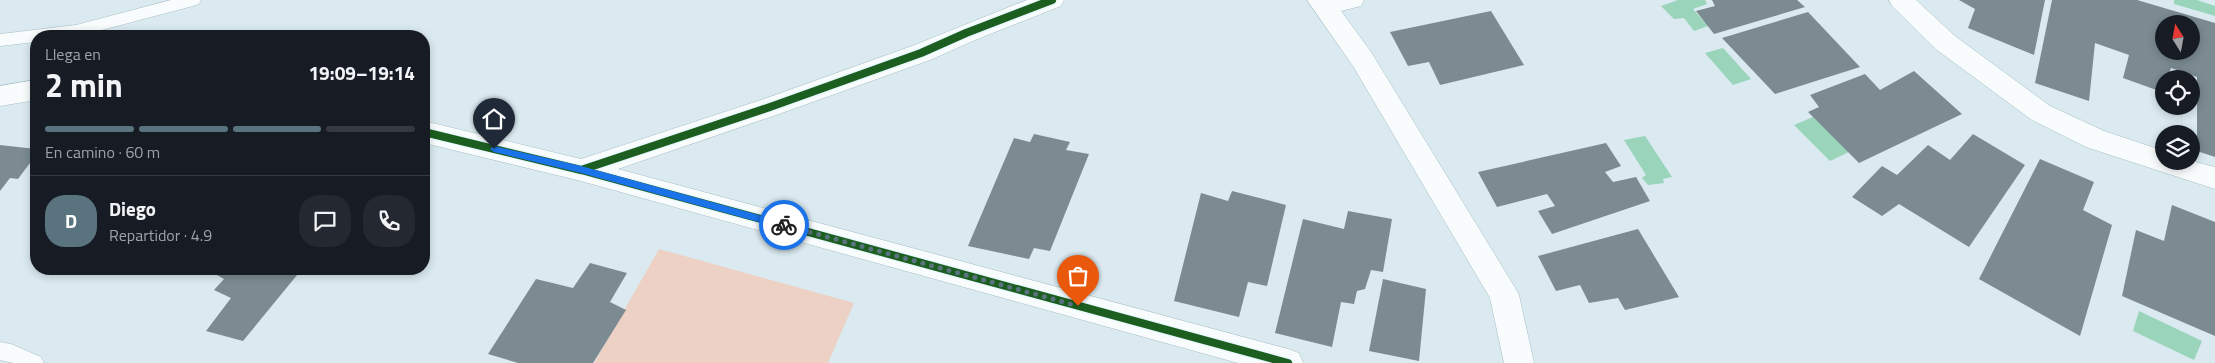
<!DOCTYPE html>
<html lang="es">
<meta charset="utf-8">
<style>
:root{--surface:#171b24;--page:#242831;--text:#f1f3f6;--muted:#9ea1a6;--line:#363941;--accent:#59747e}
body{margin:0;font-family:"Titillium Web",sans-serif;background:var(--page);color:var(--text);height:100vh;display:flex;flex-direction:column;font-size:19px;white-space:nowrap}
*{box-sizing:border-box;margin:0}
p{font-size:16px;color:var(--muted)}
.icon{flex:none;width:28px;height:28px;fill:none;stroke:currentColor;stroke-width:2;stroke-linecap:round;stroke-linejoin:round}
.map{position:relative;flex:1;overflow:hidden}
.side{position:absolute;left:30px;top:30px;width:400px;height:245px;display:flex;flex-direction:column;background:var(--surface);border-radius:20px;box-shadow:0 2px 8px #0003}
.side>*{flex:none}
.needle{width:32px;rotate:349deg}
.fabs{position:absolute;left:2155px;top:15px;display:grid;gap:10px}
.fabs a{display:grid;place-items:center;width:45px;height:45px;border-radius:50%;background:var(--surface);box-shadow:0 2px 8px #0003;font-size:25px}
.pin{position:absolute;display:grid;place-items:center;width:42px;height:42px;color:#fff;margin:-51px -21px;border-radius:50% 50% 50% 0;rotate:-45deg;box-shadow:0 0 5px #0007}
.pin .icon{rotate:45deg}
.courier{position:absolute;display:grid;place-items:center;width:50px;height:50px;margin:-25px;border:4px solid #1a73e8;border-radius:50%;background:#fff;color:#222;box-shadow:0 1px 6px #0007}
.head em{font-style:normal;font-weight:700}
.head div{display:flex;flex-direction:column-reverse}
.head{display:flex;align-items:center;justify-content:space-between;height:85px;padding:0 15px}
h1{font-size:32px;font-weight:700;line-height:38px}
.bar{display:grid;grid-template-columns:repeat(4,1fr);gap:8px 5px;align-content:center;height:60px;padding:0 15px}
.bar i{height:6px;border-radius:4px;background:var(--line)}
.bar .selected{background:var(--accent)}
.bar p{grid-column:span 4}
.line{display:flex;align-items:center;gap:12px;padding:0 15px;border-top:1px solid var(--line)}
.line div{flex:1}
.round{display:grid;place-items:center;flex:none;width:52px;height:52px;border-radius:20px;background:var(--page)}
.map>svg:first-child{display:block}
.green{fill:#edd1c5}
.water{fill:#99d4bb}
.building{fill:#7b8b91;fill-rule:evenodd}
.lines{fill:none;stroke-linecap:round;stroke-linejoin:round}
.lane-casing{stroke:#a7bec6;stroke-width:1}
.street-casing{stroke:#a7bec6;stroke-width:1}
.lane{fill:#f9fcfd;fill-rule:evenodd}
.street{fill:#f9fcfd;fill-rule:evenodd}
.cycleway-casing{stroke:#eaf8fe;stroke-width:11}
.cycleway{stroke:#1b5e20;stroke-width:8}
.route{fill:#1a73e8}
.done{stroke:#59747e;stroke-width:5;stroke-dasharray:0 9}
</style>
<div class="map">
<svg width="2215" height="363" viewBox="0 0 2215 363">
<rect width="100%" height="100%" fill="#daeaf0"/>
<!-- green -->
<polygon class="green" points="659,249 854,303 828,363 594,363"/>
<!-- water -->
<g class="water">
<polygon points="1678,0 1705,0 1707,4 1693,9 1708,26 1694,31 1684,18 1674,19 1661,6"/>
<polygon points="2174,0 2197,0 2215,6 2215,16 2174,4"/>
<polygon points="1723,48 1751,79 1733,85 1705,53"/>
<polygon points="1813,117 1849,152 1830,161 1794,125"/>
<polygon points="1645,136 1672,177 1663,179 1664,183 1648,185 1642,178 1646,175 1624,140"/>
<polygon points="2139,311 2202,341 2194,360 2133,331"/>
</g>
<!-- building -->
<g class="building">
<polygon points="1712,0 1797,0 1805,7 1714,34 1696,11 1715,6"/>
<polygon points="1959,0 2045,0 2034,55 1968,28 1975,9"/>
<path d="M2052,0H2137L2215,23V157L2197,151V77L2171,68L2167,79H2164L2162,92L2123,78L2129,55L2095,43L2089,101L2035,83ZM2164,24H2191V51H2164Z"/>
<polygon points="1491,11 1524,65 1440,85 1429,62 1408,66 1390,32"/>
<polygon points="1808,12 1860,67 1775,94 1722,38"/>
<polygon points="1914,71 1962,114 1859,163 1808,112 1819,107 1810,95 1865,74 1880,90"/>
<polygon points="1034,134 1070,142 1066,150 1089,154 1050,251 1034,248 1029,259 968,246 1014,138 1030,142"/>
<polygon points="1973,134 2025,165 1969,247 1899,204 1882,216 1852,197 1882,166 1897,175 1928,145 1950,160"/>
<polygon points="1606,143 1621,166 1605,172 1613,182 1636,177 1650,201 1552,234 1538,211 1555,206 1547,194 1497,207 1478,172"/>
<polygon points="0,145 36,149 36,155 18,179 10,178 0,191"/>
<polygon points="2040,159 2094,182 2083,210 2112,225 2080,336 1979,279"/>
<polygon points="1232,191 1286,205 1267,286 1248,282 1239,317 1174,301 1201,193 1228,201"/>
<polygon points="2172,205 2215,222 2215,336 2122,296 2136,230 2164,241"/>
<polygon points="1348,211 1392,219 1383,272 1371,270 1365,289 1357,291 1354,304 1341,302 1332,347 1275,333 1303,219 1344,229"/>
<polygon points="1638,229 1679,297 1625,310 1618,298 1589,303 1580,285 1556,291 1538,256"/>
<polygon points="590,263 627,273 610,302 626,310 593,363 518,363 488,354 536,279 573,288"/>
<polygon points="206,269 302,269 243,341 206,331 231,298 214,290 224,279"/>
<polygon points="1383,279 1426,289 1419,361 1369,351"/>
</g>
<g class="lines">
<!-- lane casing -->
<g class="lane-casing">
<g id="lane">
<polygon points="171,0 201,0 199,4 193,6 79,36 36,36 36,42 0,46 0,34 76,25"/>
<polygon points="0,342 11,344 41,357 44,363 13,363 0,360"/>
</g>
</g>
<!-- street casing -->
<g class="street-casing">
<g id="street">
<polygon points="1027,0 1064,0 1061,6 975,40 930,60 779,114 618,169 1288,349 1299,353 1303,363 1238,363 581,181 424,143 424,121 581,159 761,100 912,46"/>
<polygon points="1307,0 1364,0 1361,6 1341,11 1371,52 1514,286 1519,295 1534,363 1504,363 1490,298 1353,66"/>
<polygon points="1889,0 1916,0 1955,36 2050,106 2104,131 2164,151 2164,161 2191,161 2215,167 2215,189 2086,147 2032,120 1937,50 1892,6"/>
<polygon points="36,80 36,100 0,106 0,86"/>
</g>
</g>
<!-- lane -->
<use href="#lane" class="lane"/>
<!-- street -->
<use href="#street" class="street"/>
<!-- cycleway casing -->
<g class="cycleway-casing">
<g id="cycleway">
<polyline points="424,132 581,170 1288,363"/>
<polyline points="581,170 770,107 921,53 966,33 1052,0"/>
</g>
</g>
<!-- cycleway -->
<use href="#cycleway" class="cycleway"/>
</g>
<!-- route -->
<polygon class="route" points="494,146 581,166 784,222 788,225 784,229 581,173 494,152 490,149"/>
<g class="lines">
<!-- done -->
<polyline class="done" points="784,225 1078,306"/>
</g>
</svg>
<div class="fabs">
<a><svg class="needle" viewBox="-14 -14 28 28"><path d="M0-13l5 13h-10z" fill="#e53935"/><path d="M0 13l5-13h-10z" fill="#9ea1a6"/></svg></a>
<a><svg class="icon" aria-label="locate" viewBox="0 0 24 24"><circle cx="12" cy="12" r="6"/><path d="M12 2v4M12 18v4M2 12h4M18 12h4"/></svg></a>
<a><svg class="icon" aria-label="layers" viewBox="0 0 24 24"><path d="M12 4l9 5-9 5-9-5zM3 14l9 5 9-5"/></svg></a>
</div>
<div class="pin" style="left:1078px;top:306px;background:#ea580c"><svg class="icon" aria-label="bag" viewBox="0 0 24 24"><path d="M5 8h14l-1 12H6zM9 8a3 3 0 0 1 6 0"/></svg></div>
<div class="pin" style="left:494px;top:149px;background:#1f2937"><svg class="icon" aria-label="home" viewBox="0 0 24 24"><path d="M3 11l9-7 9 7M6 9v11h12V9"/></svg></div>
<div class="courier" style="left:784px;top:225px"><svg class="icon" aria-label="bike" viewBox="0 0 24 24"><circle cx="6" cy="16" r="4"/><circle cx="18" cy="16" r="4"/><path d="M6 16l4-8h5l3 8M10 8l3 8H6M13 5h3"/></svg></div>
<section class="side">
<div class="head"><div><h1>2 min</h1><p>Llega en</p></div><em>19:09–19:14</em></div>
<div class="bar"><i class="selected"></i><i class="selected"></i><i class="selected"></i><i></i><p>En camino · 60 m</p></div>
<div class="line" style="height:90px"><b class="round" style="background:var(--accent);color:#fff">D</b><div><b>Diego</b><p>Repartidor · 4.9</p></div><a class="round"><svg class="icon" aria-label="chat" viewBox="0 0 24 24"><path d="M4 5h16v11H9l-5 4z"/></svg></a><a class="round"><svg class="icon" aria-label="phone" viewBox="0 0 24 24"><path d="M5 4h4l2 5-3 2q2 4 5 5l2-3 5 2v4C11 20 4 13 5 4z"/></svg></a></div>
</section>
</div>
